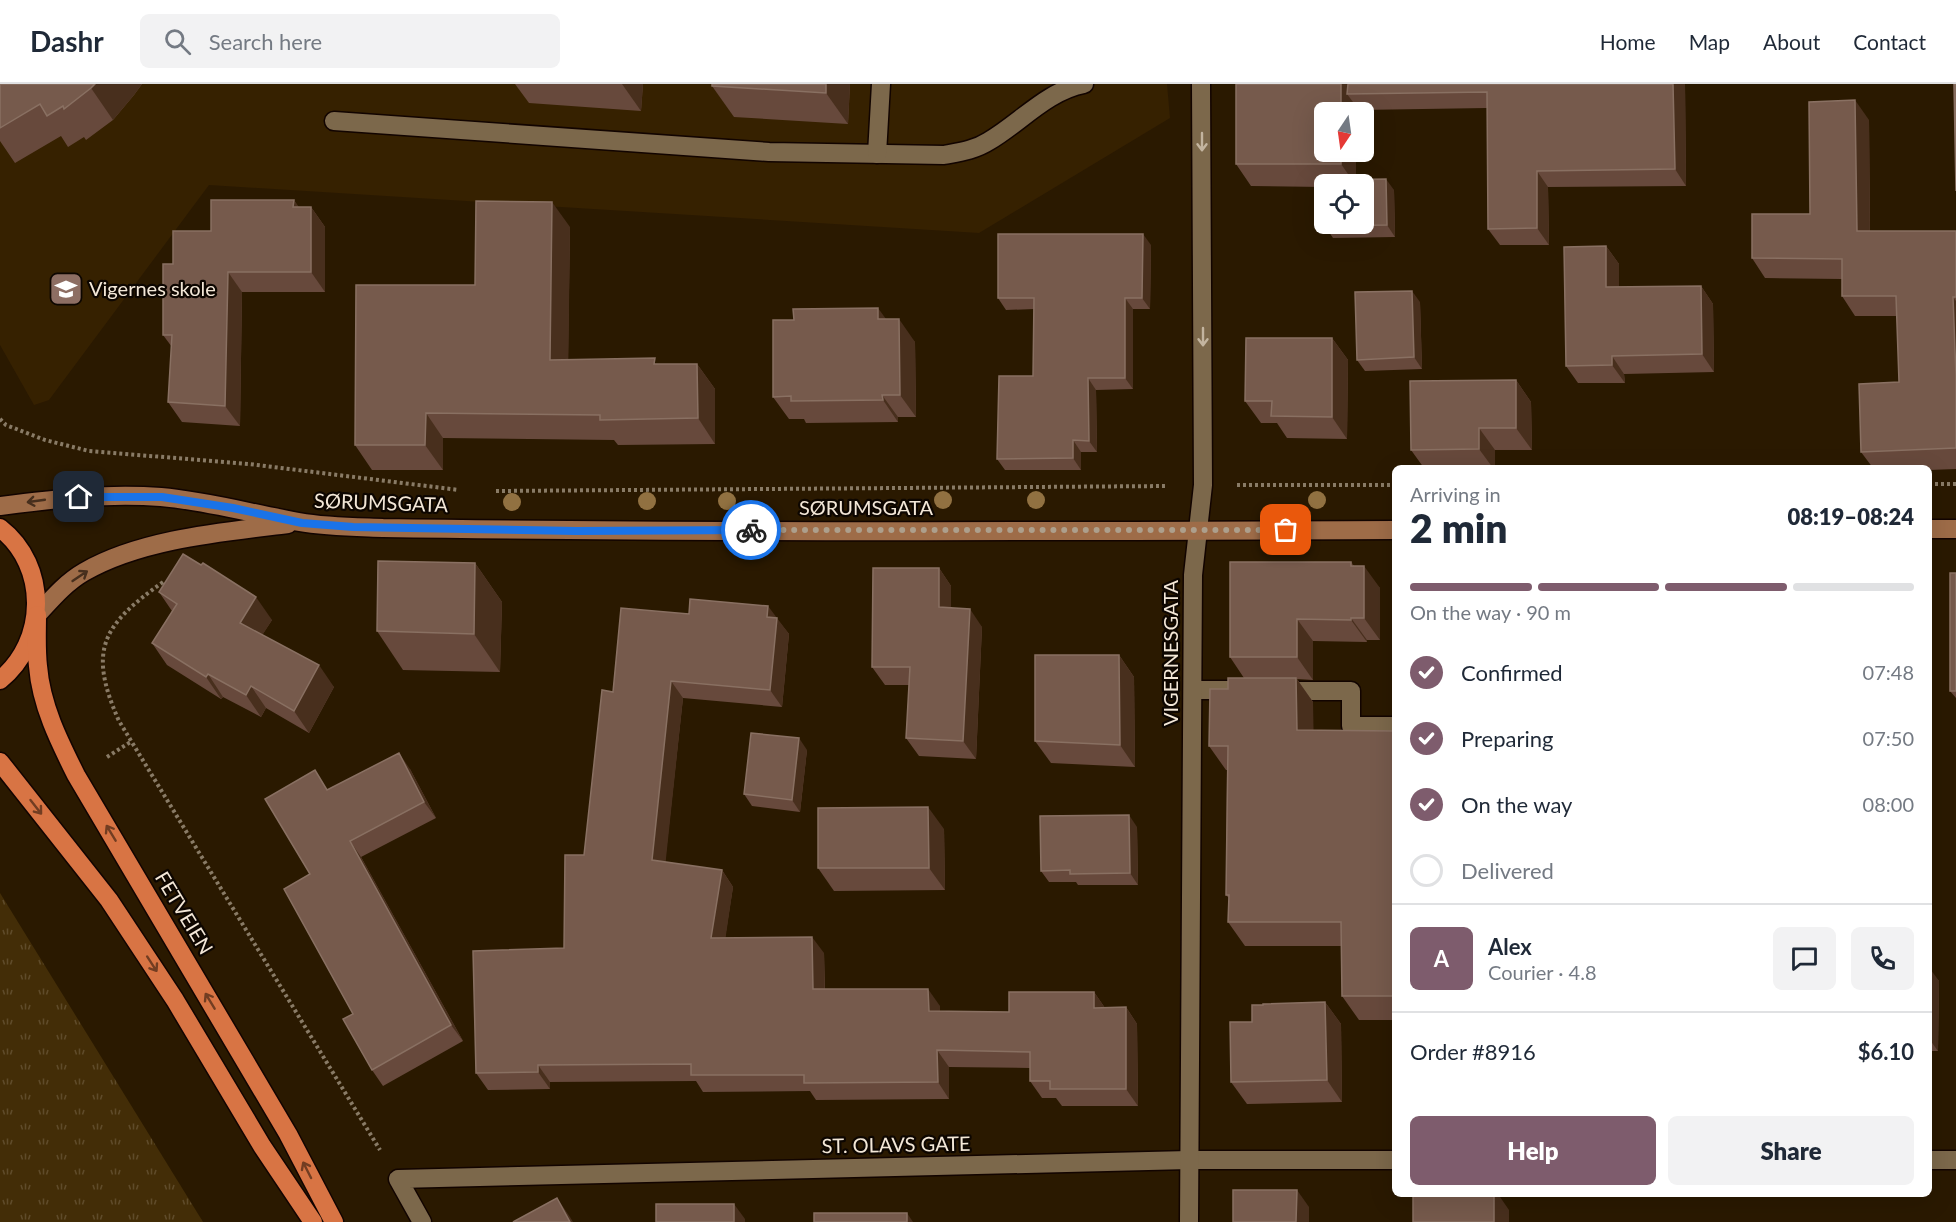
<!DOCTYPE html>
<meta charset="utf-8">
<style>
:root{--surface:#fff;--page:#f2f2f3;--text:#1f2937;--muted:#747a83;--line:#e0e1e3;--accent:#7e5c6d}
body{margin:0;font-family:Lato,sans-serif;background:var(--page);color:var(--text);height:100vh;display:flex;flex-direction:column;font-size:22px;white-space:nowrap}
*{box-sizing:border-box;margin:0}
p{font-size:20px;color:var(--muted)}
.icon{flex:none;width:33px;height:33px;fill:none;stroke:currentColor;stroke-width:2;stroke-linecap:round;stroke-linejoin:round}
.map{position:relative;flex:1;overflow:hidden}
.details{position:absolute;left:1392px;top:381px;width:540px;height:732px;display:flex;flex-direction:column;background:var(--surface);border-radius:9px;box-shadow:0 6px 24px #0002}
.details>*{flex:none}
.needle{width:39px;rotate:193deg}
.tools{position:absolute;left:1314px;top:18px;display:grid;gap:12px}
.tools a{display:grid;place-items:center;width:60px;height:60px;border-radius:9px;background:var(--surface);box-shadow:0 6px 24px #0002;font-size:30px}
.pin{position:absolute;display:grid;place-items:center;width:51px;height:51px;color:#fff;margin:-26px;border-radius:12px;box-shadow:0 3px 9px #0006}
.courier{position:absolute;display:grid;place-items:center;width:60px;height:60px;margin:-30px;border:4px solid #1a73e8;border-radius:50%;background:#fff;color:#222;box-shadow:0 2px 8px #0007}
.headline em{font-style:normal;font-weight:800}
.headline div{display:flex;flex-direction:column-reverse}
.headline{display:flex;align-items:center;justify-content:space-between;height:102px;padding:0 18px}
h1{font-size:39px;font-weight:800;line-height:45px}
.bar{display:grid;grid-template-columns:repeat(4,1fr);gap:9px 6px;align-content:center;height:72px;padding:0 18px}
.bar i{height:8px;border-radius:4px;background:var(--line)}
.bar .selected{background:var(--accent)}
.bar p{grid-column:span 4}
.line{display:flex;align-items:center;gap:15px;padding:0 18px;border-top:2px solid var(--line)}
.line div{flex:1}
.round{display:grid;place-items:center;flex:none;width:63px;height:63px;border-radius:9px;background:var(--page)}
ol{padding:0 18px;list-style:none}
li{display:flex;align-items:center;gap:18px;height:66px}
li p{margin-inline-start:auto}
li .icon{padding:6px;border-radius:50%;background:var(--accent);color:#fff;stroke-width:4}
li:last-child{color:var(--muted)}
li i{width:33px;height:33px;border:3px solid var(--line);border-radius:50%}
.primary-button{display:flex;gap:12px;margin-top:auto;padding:12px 18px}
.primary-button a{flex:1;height:69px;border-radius:9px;background:var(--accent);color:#fff;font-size:24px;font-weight:800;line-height:69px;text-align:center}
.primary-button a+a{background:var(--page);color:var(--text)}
header{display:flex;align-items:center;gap:36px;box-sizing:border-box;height:84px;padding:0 30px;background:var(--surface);border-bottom:2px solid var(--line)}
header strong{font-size:28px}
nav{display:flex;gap:33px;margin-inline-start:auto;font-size:21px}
.search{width:420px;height:54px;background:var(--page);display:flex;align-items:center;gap:15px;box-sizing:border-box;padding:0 21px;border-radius:9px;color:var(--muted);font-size:22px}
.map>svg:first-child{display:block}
.built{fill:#362100}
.park{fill:url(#park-tufts)}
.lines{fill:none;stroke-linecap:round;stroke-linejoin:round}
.service-casing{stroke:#120400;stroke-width:21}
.minor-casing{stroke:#120400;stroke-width:21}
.secondary-casing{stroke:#120400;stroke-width:21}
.trunk-casing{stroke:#120400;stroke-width:21}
.path{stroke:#897b66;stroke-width:4;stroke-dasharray:3 3;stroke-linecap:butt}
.service{stroke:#7c684b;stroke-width:18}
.minor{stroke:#7c684b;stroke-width:18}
.secondary{stroke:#9e6c48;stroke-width:18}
.trunk{stroke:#d87444;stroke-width:18}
.tree{fill:#917141}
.wall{fill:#67493c}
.shaded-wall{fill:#482f1d}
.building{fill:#765a4c;stroke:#897062;stroke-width:1.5}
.oneway{stroke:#c3b49f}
.oneway2{stroke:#472f1d}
.oneway3{stroke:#723d22}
.done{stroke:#ad9f8c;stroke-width:6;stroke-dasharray:0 10.8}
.route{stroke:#1a73e8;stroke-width:8}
.labels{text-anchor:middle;stroke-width:4.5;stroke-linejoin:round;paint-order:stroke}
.poi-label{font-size:20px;fill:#f3e7d7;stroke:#0d0600;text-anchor:start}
.street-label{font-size:20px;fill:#f3e7d7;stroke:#0d0600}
</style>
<header>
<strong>Dashr</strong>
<div class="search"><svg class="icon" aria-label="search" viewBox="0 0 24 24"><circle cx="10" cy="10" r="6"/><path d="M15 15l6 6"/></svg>Search here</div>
<nav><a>Home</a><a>Map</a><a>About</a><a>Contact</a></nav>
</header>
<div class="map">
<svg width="1956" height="1138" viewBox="0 0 1956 1138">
<defs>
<pattern id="park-tufts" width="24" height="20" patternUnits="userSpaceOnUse" patternTransform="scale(1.5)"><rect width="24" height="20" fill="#432d07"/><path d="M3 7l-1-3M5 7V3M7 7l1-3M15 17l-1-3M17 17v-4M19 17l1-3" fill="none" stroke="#5f4b2a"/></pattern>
</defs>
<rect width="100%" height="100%" fill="#2a1900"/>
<!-- built -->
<polygon class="built" points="0,0 1167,0 1170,34 979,149 209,101 49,316 34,321 0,261"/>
<!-- park -->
<polygon class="park" points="0,809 203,1138 0,1138"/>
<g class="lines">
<!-- service casing -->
<g class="service-casing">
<g id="service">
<path d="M334,37L769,68L944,71C960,68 975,66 989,57C1020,39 1047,7 1084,0"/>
<polyline points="877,70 881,0"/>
<polyline points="1193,606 1234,606"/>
<polyline points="1282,607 1351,607 1351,642 1395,642"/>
</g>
</g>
<!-- minor casing -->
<g class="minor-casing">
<g id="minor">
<polyline points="1929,1076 1956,1076"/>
<polyline points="422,1138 398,1095 1189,1076 1395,1076"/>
<polyline points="1189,1138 1193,491 1203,401 1201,0"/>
</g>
</g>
<!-- secondary casing -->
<g class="secondary-casing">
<g id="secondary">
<path d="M0,422C54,415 107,409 161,413C208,417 253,430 299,438C327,443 356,443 383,444C720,449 1058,447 1395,446"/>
<polyline points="1929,445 1956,445"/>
<path d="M37,531C51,516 65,499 84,488C141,455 223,448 288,440"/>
</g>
</g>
<!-- trunk casing -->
<g class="trunk-casing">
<g id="trunk">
<path d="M0,444C49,482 47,558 0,596"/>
<path d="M37,531C37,548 36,565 38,582C41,621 59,657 76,691L288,1050L334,1138"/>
<polyline points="0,678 109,816 175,916 262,1062 313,1138"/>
</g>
</g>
<!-- path -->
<g class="path">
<polyline points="0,335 6,341 45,356 89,367 249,380 459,406"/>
<polyline points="1929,400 1956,400"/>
<polyline points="1237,401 1395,401"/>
<polyline points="496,407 1167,402"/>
<path d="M163,498C103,541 87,565 119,637L380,1066"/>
<polyline points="107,673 132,657"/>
</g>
<!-- service -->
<use href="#service" class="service"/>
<!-- minor -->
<use href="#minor" class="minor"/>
<!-- secondary -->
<use href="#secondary" class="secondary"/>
<!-- trunk -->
<use href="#trunk" class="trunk"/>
</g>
<!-- trees -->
<g class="tree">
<circle cx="943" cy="416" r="9"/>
<circle cx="1036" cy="416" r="9"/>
<circle cx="1317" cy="416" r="9"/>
<circle cx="647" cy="417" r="9"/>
<circle cx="727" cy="417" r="9"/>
<circle cx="512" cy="418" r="9"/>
</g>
<!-- wall -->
<g class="wall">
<polygon points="0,0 142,0 134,11 113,36 86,56 84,53 68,63 61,52 15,79 0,57"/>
<polygon points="515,0 643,0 641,27 529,19"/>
<polygon points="712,0 850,0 848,40 734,33 712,2"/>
<polygon points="1236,0 1685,0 1686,102 1548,103 1549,161 1500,161 1488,145 1487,24 1359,26 1356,22 1356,95 1394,106 1395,153 1333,154 1325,142 1324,103 1251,102 1236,80"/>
<polygon points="1869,36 1870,147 1956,147 1956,385 1929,386 1929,384 1873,384 1861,368 1899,298 1897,232 1855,232 1842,212 1842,195 1765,194 1752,174 1810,130"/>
<polygon points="294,116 298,123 311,123 325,143 325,208 242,208 240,342 182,338 168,318 172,263 163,251 173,180 211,147"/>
<polygon points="570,143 568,275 659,280 697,280 715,305 715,360 618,361 614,356 443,354 443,386 372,386 355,361 475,201"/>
<polygon points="1151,161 1150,225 1133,225 1133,305 1096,306 1097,368 1081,368 1081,386 1005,386 997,375 1033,292 1034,225 1006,226 998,214"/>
<polygon points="1606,162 1619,180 1619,203 1701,202 1713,220 1714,288 1624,290 1625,299 1578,299 1566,282"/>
<polygon points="1420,218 1422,285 1365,287 1357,276"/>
<polygon points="886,235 915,258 916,333 898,333 898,338 806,339 804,335 789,335 773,313"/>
<polygon points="1332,254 1348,276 1347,355 1287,354 1277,339 1261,339 1245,317"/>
<polygon points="1516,296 1531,318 1532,366 1495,366 1495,384 1424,384 1411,366"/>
<polygon points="1351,478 1354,482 1380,504 1380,556 1367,556 1367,558 1313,557 1313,596 1297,595 1313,618 1313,646 1395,647 1395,936 1359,936 1342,912 1342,862 1245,862 1228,838 1229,814 1226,811 1227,686 1226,686 1209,662 1228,605 1244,594 1230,573"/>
<polygon points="475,479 502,518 500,588 403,586 377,547"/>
<polygon points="939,484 951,502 951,524 982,543 976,675 919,672 906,654 909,601 885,601 872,583"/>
<polygon points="1956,489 1956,614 1950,607"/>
<polygon points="159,508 272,536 262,551 334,603 309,649 266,624 261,633 223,613 221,615 167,581 152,559 172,527"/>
<polygon points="689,530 776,534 789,550 782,623 683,614 665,778 722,786 733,803 725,854 824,869 825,905 940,922 940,927 1009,928 1094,908 1105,924 1126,923 1137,940 1138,1022 1062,1022 1056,1014 1042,1014 1030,997 1030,984 949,983 949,1015 816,1016 810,1007 703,1008 696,997 550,998 550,1005 488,1006 476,989 564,864 584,771 613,608"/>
<polygon points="1119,571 1134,593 1135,683 1051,679 1035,657"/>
<polygon points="807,666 800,728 752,722 744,710"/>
<polygon points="410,685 436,734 361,773 463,957 383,1002 372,986 353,930 310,790"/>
<polygon points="1137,743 1138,801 1078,801 1076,798 1049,798 1041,787"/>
<polygon points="944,745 945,806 834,807 818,784"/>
<polygon points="1929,886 1939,897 1938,967 1929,967"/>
<polygon points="1325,918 1341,940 1342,1018 1247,1020 1231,998 1252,938 1263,921"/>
</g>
<!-- shaded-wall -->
<g class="shaded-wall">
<polygon points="95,0 142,0 134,11 113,36 91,4"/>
<polygon points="622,0 643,0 641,27"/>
<polygon points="826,0 850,0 848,40 826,9"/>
<polygon points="1341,0 1350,0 1347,10 1356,22 1356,28 1341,28"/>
<polygon points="1673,0 1685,0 1686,102 1675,85"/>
<polygon points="1855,16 1869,36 1870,166 1857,147"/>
<polygon points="1341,68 1356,68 1356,100 1355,100 1341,80"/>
<polygon points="1537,87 1548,103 1549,161 1537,144"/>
<polygon points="1386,95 1394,106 1395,153 1387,141"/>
<polygon points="294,116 308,136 293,123"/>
<polygon points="552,118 570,143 568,301 550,276"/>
<polygon points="311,123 325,143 325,208 311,188"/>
<polygon points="1143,150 1151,161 1150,225 1142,214"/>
<polygon points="1606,162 1619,180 1619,221 1606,203"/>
<polygon points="228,188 242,208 240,342 225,322"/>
<polygon points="1701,202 1713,220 1714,288 1702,270"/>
<polygon points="1412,207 1420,218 1422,285 1414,273"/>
<polygon points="1953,213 1956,217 1956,292"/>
<polygon points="1125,214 1133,225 1133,305 1125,294"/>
<polygon points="878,224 894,246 878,235"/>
<polygon points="899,235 915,258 916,333 900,311"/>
<polygon points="1332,254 1348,276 1347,355 1332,333"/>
<polygon points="1612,272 1624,290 1625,299 1612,281"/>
<polygon points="697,280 715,305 715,360 698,334"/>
<polygon points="1088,294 1096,306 1097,368 1089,357"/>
<polygon points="1516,296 1531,318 1532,366 1516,344"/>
<polygon points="882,311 898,333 898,338 883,316"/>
<polygon points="426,329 443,354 443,386 425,361"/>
<polygon points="1479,344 1495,366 1495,384 1493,384 1479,365"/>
<polygon points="1073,356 1081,368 1081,386 1073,374"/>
<polygon points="1351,478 1364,497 1364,482 1380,504 1380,556 1364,534 1351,482"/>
<polygon points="475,479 502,518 500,588 474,550"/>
<polygon points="939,484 951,502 951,541 939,523"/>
<polygon points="256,513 272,536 256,561 240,539"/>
<polygon points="768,522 789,550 782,623 770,606 767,533"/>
<polygon points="970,525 982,543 976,675 963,657"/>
<polygon points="1351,534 1367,556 1367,558 1351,536"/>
<polygon points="1297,535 1313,557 1313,596 1297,573"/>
<polygon points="1119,571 1134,593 1135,683 1120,661"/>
<polygon points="319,581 334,603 309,649 294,627"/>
<polygon points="208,590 223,613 221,615 206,593"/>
<polygon points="1296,594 1313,618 1314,670 1297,646"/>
<polygon points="671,597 683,614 664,793 652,776"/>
<polygon points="251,602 266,624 261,633 246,611"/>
<polygon points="799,654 807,666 800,728 792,716"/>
<polygon points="399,669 410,685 436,734 424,718"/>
<polygon points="928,723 944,745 945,806 929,784"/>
<polygon points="1129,731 1137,743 1138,801 1130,789"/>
<polygon points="350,757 361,773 463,957 451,941"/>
<polygon points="722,786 733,803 723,871 711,854"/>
<polygon points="812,853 824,869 825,922 813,905"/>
<polygon points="1931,886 1939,897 1938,967 1930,956"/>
<polygon points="928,905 940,922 940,943 929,927"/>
<polygon points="1094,908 1105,924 1094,924"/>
<polygon points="1325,918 1341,940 1342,1018 1327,996"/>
<polygon points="1126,923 1137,940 1138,1022 1126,1005"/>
<polygon points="937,966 949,983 949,1015 938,998"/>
<polygon points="538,981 550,998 550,1005 538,988"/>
<polygon points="1297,1106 1309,1123 1309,1138 1296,1138"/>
<polygon points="1494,1110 1498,1110 1509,1126 1509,1138 1494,1138"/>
<polygon points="557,1114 570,1133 573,1138 570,1138"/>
<polygon points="734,1120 745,1135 745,1138 734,1138"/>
<polygon points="907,1129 913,1138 907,1138"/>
</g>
<!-- building -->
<g class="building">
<polygon points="0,0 95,0 91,4 64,25 63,22 47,32 40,20 0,44"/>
<polygon points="712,0 826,0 826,9 712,2"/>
<polygon points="1236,0 1341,0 1341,28 1324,28 1324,68 1341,68 1341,80 1236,80"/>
<polygon points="1348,0 1673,0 1675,85 1537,87 1537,144 1488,145 1487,8 1347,10"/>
<polygon points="1954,0 1956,0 1956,107"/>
<polygon points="1855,16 1857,147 1956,147 1956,213 1953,213 1956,292 1956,364 1861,368 1859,300 1899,298 1896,212 1842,212 1842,175 1752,174 1752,130 1810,130 1809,18"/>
<polygon points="1386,95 1387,141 1325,142 1325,140 1364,140 1364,100 1324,100 1324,133 1324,96"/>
<polygon points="211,116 294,116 293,123 311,123 311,188 228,188 225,322 168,318 172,251 163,251 163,180 173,180 173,147 211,147"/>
<polygon points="476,117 552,118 550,276 655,274 654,280 697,280 698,334 600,336 600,331 426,329 425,361 355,361 356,201 475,201"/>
<polygon points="998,150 1143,150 1142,214 1125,214 1125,294 1088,294 1089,357 1073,356 1073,374 997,375 999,292 1033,292 1034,214 998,214"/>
<polygon points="1606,162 1606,203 1701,202 1702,270 1612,272 1612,281 1566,282 1564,163"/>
<polygon points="1412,207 1414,273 1357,276 1355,208"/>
<polygon points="878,224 878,235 899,235 900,311 882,311 883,316 791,317 791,312 773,313 773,236 794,236 793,225"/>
<polygon points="1246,254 1332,254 1332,333 1271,332 1272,317 1245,317"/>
<polygon points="1516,296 1516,344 1479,344 1479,365 1411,366 1410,297"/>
<polygon points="183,470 201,481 203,479 256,513 240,539 319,581 294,627 251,602 246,611 208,590 206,593 152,559 177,520 159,508"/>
<polygon points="378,477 475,479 474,550 377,547"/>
<polygon points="1230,478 1351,478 1351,482 1364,482 1364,534 1351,534 1351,536 1297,535 1297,573 1230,573"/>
<polygon points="873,484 939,484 939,523 970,525 963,657 906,654 910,583 872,583"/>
<rect x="1950" y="489" width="6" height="118"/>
<polygon points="690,515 768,522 767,533 777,534 770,606 671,597 652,776 722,786 711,854 812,853 813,905 928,905 929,927 1009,928 1009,908 1094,908 1094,924 1126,923 1126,1005 1050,1005 1050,997 1030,997 1030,968 937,966 938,998 804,999 804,991 691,991 691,980 538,981 538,988 476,989 473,867 564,864 565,771 584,771 602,606 613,608 621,524 689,530"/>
<polygon points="1035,571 1119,571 1120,661 1035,657"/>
<polygon points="1228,594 1296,594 1297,646 1395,647 1395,912 1342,912 1341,838 1228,838 1229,811 1226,811 1228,662 1209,662 1210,605 1228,605"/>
<polygon points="751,649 799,654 792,716 744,710"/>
<polygon points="399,669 424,718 350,757 451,941 372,986 343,935 353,930 284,805 310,790 265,715 315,686 327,706"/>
<polygon points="928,723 929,784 818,784 818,724"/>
<polygon points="1129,731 1130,789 1070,790 1070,786 1041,787 1040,732"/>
<polygon points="1929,886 1931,886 1930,956 1929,956"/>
<polygon points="1325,918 1327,996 1231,998 1230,938 1252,938 1252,921 1263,921 1263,920"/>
<polygon points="1233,1106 1297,1106 1296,1138 1233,1138"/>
<rect x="1413" y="1110" width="81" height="28"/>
<polygon points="557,1114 570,1138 513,1138"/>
<rect x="656" y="1120" width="78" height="18"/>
<rect x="814" y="1129" width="93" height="9"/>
</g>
<!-- one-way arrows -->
<defs><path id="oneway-shaft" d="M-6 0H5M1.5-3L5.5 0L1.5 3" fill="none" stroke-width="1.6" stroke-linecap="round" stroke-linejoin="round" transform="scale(1.5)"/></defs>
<g class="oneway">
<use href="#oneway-shaft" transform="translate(1202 58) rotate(90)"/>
<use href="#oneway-shaft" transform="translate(1203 253) rotate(90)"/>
</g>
<g class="oneway2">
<use href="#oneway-shaft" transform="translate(36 417) rotate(172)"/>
<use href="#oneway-shaft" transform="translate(80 492) rotate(-34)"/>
</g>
<g class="oneway3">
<use href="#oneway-shaft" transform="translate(36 723) rotate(52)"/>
<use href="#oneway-shaft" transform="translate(111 749) rotate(-121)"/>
<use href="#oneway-shaft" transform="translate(152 880) rotate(57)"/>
<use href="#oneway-shaft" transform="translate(210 917) rotate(-121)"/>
<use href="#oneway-shaft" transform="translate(307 1086) rotate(-117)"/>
</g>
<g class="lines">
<!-- done -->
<polyline class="done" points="751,446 1286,446"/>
<!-- route -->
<polyline class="route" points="79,413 162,413 233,424 302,439 353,443 576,447 751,446"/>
</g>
<!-- icons -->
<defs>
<g id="school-square" transform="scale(1.725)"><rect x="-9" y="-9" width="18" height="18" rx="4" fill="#8d6e63" stroke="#0d0600"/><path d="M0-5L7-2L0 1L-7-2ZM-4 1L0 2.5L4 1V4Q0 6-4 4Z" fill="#fff"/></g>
</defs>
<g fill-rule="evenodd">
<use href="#school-square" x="66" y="205"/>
</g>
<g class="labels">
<!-- poi labels -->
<g class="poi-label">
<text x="89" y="212">Vigernes skole</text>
</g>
<!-- street labels -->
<g class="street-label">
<text transform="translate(381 419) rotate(2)" y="7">SØRUMSGATA</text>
<text x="866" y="431">SØRUMSGATA</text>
<text transform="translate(1171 569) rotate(-90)" y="7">VIGERNESGATA</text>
<text transform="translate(184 829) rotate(59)" y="7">FETVEIEN</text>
<text transform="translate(896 1061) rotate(-1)" y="7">ST. OLAVS GATE</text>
</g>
</g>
</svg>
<div class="tools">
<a><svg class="needle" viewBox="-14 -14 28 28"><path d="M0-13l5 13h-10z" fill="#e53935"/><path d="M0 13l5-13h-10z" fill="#747a83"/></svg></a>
<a><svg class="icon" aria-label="locate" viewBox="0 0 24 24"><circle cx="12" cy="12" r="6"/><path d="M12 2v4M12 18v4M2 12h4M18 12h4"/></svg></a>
</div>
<div class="pin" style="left:1286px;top:446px;background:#ea580c"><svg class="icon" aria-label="bag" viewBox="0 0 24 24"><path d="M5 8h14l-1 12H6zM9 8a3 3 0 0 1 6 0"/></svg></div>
<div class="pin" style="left:79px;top:413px;background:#1f2937"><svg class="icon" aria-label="home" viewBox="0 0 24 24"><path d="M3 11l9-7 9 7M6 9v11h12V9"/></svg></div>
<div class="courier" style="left:751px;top:446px"><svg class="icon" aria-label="bike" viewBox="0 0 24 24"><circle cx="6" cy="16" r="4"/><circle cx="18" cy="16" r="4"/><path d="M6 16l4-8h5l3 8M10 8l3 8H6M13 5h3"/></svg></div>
<section class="details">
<div class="headline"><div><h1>2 min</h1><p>Arriving in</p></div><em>08:19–08:24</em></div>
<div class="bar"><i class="selected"></i><i class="selected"></i><i class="selected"></i><i></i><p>On the way · 90 m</p></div>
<ol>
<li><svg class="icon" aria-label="check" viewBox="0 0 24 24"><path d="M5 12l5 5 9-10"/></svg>Confirmed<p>07:48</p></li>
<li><svg class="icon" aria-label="check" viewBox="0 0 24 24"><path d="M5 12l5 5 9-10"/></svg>Preparing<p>07:50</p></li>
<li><svg class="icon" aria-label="check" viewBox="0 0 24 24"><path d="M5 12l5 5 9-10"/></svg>On the way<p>08:00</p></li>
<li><i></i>Delivered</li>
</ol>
<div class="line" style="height:108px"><b class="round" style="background:var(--accent);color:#fff">A</b><div><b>Alex</b><p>Courier · 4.8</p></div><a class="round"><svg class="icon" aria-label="chat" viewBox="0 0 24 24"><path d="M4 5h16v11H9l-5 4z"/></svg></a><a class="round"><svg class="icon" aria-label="phone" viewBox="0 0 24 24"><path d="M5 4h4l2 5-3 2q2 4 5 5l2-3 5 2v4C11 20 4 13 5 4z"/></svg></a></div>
<div class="line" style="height:78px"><div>Order #8916</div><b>$6.10</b></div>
<div class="primary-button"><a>Help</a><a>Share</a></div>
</section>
</div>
